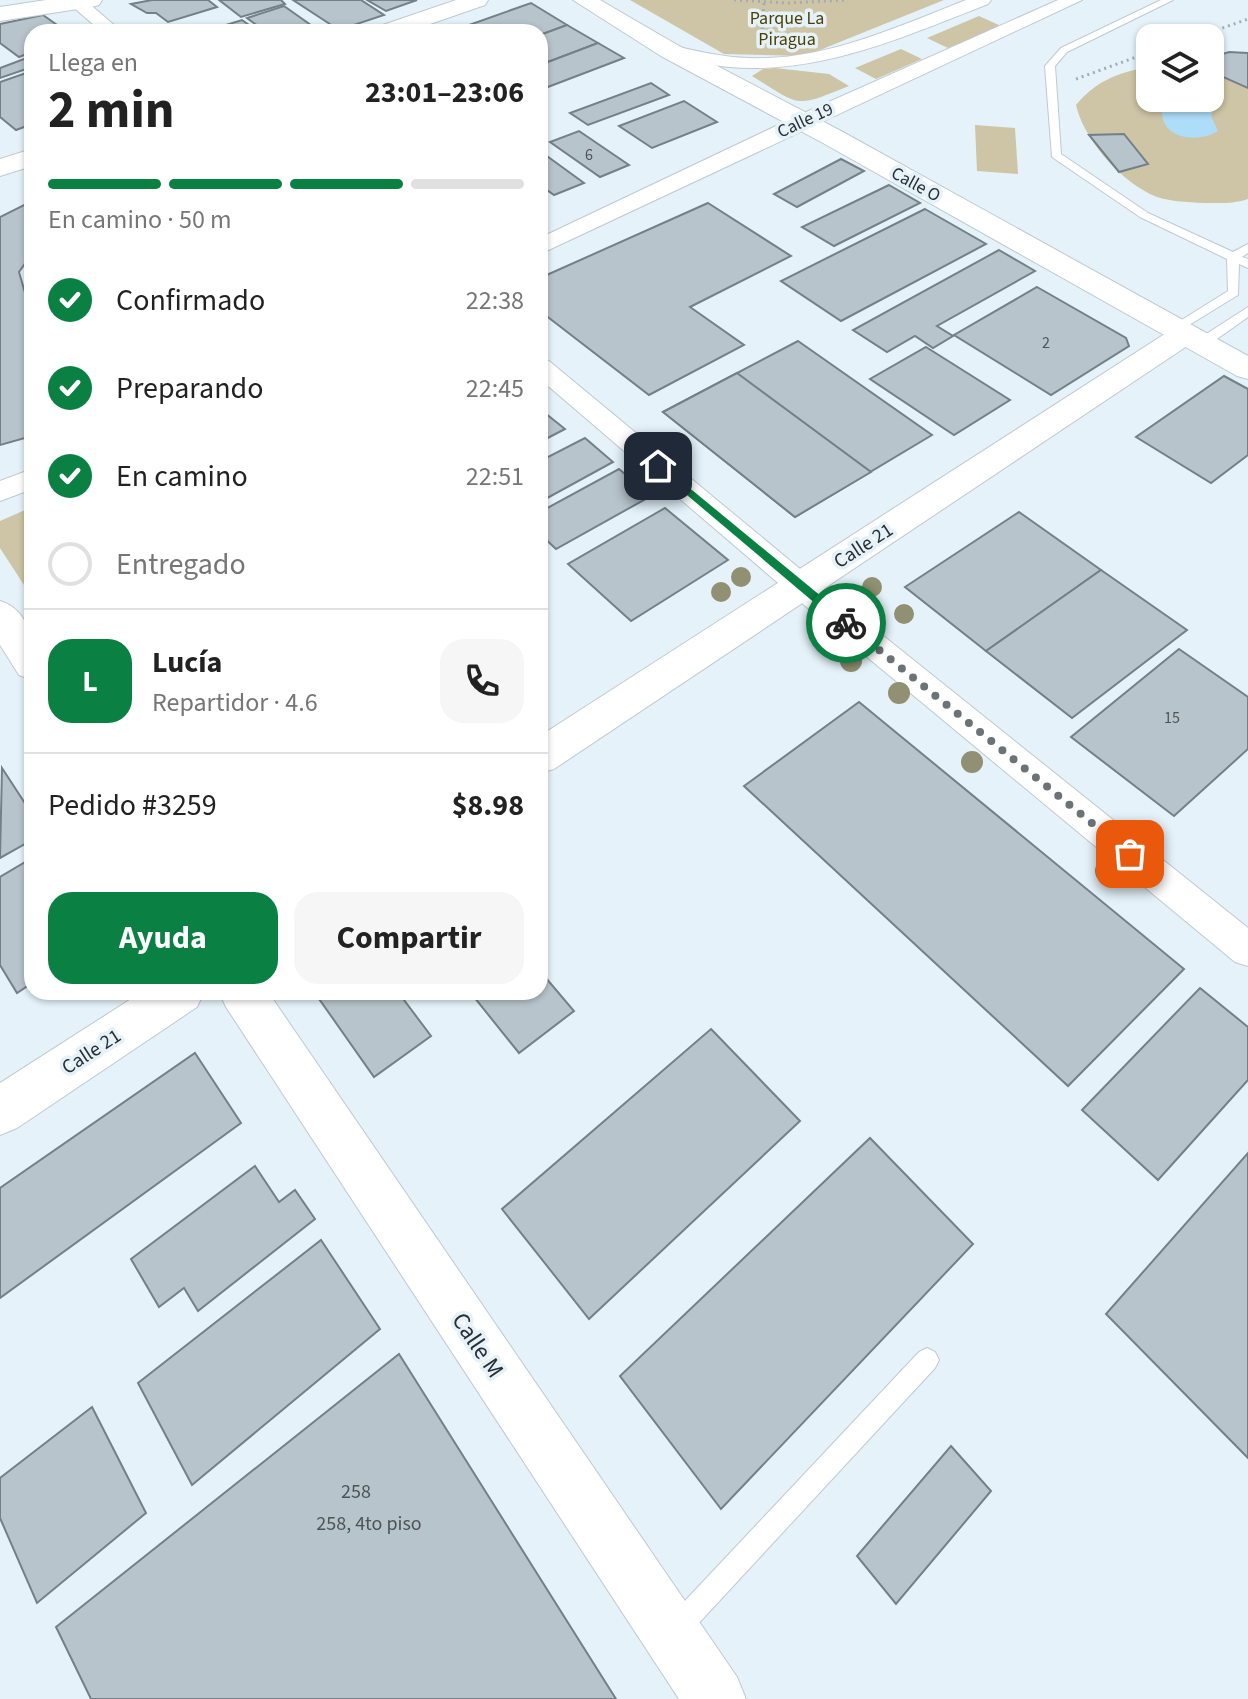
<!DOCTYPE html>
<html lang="es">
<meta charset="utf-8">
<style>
:root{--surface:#fff;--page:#f6f6f6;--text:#222;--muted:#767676;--line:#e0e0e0;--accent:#0b8043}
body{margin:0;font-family:"Source Sans 3",sans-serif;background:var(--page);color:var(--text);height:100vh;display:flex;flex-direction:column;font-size:30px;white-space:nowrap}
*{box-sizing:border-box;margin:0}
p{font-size:26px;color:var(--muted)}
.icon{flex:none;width:44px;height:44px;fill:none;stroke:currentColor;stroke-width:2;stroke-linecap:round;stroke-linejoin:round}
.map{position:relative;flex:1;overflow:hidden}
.sheet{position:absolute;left:24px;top:24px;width:524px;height:976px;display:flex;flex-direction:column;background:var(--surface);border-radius:24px;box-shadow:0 2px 6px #0004}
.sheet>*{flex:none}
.fabs{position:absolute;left:1136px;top:24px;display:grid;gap:16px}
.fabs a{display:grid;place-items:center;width:88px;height:88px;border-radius:16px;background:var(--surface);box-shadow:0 2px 6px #0004;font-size:40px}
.pin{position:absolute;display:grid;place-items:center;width:68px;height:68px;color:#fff;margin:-34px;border-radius:16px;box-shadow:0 4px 12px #0006}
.courier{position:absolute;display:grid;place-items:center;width:80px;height:80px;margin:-40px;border:6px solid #0b8043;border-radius:50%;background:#fff;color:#222;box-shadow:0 2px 10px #0007}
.head em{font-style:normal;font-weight:700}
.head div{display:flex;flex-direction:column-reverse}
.head{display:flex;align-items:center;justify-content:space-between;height:136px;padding:0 24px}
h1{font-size:52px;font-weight:700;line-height:60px}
.bar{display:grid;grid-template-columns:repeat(4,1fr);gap:12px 8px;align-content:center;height:96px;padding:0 24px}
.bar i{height:10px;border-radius:6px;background:var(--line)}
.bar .active{background:var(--accent)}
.bar p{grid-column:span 4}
.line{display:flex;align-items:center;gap:20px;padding:0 24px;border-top:2px solid var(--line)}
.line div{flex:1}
.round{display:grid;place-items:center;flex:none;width:84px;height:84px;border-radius:24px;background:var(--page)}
ol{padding:0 24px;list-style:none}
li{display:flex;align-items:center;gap:24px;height:88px}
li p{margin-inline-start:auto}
li .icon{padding:8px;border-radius:50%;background:var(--accent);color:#fff;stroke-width:4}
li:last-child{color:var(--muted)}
li i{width:44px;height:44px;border:4px solid var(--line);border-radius:50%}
.button{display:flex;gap:16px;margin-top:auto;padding:16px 24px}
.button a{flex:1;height:92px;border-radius:24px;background:var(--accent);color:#fff;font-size:32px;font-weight:700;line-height:92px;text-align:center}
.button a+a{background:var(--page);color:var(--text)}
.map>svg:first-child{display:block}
.green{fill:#cdc5a5}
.water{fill:#adddf9}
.building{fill:#b8c4cc;stroke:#748087;stroke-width:2}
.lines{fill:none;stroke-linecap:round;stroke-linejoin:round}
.service-casing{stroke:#becad2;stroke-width:2}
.minor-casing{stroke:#becad2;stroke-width:2}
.tertiary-casing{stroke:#becad2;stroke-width:2}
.secondary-casing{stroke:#becad2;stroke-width:2}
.primary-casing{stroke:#becad2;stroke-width:2}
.path{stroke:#a2adb3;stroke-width:3;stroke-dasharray:2 4;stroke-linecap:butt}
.service{fill:#fff;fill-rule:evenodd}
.minor{fill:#fff;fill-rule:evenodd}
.tertiary{fill:#fff;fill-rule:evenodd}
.secondary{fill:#fff;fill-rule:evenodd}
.primary{fill:#fff;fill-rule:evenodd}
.tree{fill:#919072}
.route{fill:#0b8043}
.done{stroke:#6b7377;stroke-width:8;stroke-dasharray:0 14.4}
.labels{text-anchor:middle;stroke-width:7;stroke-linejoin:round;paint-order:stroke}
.number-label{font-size:16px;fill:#4d5458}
.far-park-label{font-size:18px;fill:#4d3f02;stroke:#e5f2fa}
.far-street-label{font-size:18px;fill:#292e31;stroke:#e5f2fa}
.street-label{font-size:20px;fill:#292e31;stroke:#e5f2fa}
.near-number-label{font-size:20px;fill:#4d5458}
.near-street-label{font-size:24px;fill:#292e31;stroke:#e5f2fa}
</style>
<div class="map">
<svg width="1248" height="1699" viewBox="0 0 1248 1699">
<rect width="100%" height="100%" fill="#e5f2fa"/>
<!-- green -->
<g class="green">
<polygon points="630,0 944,0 805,56 724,54"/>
<polygon points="979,16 1001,26 948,48 927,38"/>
<polygon points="901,49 922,59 876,79 855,68"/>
<path d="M1146,67H1150V98H1210V67L1223,77L1248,88V199C1233,204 1220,203 1205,203C1187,202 1166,202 1150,194C1117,177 1084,139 1076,105C1096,81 1116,74 1146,67Z"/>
<path d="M775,68L829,74L849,86C794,108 802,107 752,76L763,69Z"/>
<polygon points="975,125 1015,128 1018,174 977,171"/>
<polygon points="32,507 32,581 24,585 0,548 0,521"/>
</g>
<!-- water -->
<path class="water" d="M1210,95L1214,102L1211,116L1218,131C1192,147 1149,134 1166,98H1210Z"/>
<!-- building -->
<g class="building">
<polygon points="152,0 208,0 217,7 168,22 156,13 147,13 131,4"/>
<polygon points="219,0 281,0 285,4 241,17"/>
<polygon points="293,0 361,0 384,15 339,30"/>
<polygon points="367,0 417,0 386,11"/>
<polygon points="531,3 567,25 540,35 540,32 480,32 469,25"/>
<polygon points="284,6 315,28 304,32 266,32 247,18"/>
<polygon points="43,15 67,32 32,32 32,52 19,57 0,43 0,24"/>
<polygon points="242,20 259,32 203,32"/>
<polygon points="567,25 598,43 540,65 540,35"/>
<polygon points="598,43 624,58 540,90 540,65"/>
<polygon points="1229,52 1248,53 1248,88 1223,77 1211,67 1213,57"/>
<polygon points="32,56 32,67 0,78 0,68"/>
<polygon points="32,71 32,124 16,130 0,117 0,82"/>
<polygon points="651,83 669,95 588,125 570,113"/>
<polygon points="684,101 717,122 652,148 619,126"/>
<polygon points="579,131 629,165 600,177 550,142"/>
<polygon points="1124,134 1148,164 1119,172 1089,135"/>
<polygon points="540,151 584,183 554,195 540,185"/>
<polygon points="841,159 864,171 797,207 774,194"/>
<polygon points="889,185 920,203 834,246 802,227"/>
<polygon points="32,201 32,254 19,272 32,317 32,436 0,445 0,217"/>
<polygon points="708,203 791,256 690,307 744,345 649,395 540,311 540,278"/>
<polygon points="925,209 986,244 841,321 781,281"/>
<polygon points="999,250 1035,271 937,326 953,336 933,348 915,336 887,352 853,330"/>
<polygon points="1037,287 1126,338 1129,346 1051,395 954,335"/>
<polygon points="798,341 932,435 795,517 663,412"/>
<polygon points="926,347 1010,400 954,435 870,379"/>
<polygon points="737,373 871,472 795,517 663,412"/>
<polygon points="1224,376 1248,389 1248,455 1211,483 1136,437"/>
<polygon points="540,409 565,429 540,442"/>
<polygon points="585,438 613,462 540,502 540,461"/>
<polygon points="619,469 651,496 556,549 540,534 540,512"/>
<polygon points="665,508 728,560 631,621 568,564"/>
<polygon points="1019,512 1101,570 986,651 905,587"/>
<polygon points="1101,570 1187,630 1072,718 986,651"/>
<polygon points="1179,649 1248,697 1248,749 1174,816 1071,737"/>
<polygon points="859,702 1184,969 1068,1086 744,786"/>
<polygon points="2,768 32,814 32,840 0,858"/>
<polygon points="32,858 32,983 17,993 0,965 0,877"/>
<polygon points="540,971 574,1011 519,1053 470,992 540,992"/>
<polygon points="1200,988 1248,1027 1248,1080 1158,1180 1082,1110"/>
<polygon points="318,992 398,992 431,1036 374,1077 317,996"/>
<polygon points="711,1029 800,1121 589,1319 502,1209"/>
<polygon points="195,1053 241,1123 0,1298 0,1188"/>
<polygon points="870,1138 973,1244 721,1509 620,1376"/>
<polygon points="1248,1153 1248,1458 1106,1314"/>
<polygon points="255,1166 279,1202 295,1190 315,1219 198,1311 184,1288 159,1307 131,1259"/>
<polygon points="321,1240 380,1329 192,1485 138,1383"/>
<polygon points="399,1354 616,1699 91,1699 56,1627"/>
<polygon points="92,1407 146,1513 37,1603 0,1518 0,1478"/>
<polygon points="951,1446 991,1491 896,1604 857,1556"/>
</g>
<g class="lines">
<!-- service casing -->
<g class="service-casing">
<g id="service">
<polygon points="1161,0 1173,0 1067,52 1055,66 1061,154 1148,213 1233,252 1248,244 1248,253 1242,257 1248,259 1248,268 1239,264 1238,295 1176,333 1172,332 1172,326 1228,291 1227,259 1140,217 1052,157 1045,66 1061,48"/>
<polygon points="1248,307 1248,317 1207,346 1197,346 1197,340"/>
<polygon points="927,1348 935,1352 939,1360 935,1368 685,1638 676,1642 667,1638 663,1629 667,1620 919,1352"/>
</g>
</g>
<!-- minor casing -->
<g class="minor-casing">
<g id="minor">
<polygon points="65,0 85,0 122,32 102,32"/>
<path d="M966,0H991L988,4C896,40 802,83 701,63C689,60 669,60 661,51L670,45C696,51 722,57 749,58C824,61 897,27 966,0Z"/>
<polygon points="1058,0 1082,0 540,254 540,238 795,117"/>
<polygon points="540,358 549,361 811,578 1248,928 1248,966 1235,962 791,594 540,379"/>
<polygon points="32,469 32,489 0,501 0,481"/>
</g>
</g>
<!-- tertiary casing -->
<g class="tertiary-casing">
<g id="tertiary">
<polygon points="456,0 488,0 485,5 407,32 374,32 377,27"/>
<polygon points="32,149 32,166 0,176 0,159"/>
<polygon points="1185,325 1196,328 1200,334 1196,340 554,769 540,773 540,736 1174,328"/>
<path d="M0,601C35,612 32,650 32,680L19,675L0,645Z"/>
<polygon points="142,992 204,992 197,1007 17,1128 0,1135 0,1083"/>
<polygon points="219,992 268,992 737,1677 746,1699 679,1699 226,1007"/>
</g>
</g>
<!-- secondary casing -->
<g class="secondary-casing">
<polygon id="secondary" points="573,0 600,0 679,46 841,131 1248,356 1248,379 1237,376 823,143 661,56"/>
</g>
<!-- primary casing -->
<g class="primary-casing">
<polygon id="primary" points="46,0 102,0 99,5 91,7 0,21 0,7"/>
</g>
<!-- path -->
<g class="path">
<polyline points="734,0 788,3 848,0"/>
<polyline points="762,35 764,1"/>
<polyline points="1194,38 1248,19"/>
<polyline points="1076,79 1150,52"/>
</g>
<!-- service -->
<use href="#service" class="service"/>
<!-- minor -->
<use href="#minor" class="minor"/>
<!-- tertiary -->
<use href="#tertiary" class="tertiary"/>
<!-- secondary -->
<use href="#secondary" class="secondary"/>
<!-- primary -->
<use href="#primary" class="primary"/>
</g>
<!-- trees -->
<g class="tree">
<circle cx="741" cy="577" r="10"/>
<circle cx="872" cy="587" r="10"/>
<circle cx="721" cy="592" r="10"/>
<circle cx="904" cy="614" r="10"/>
<circle cx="851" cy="661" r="11"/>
<circle cx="899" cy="693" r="11"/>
<circle cx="972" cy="762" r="11"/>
<circle cx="1107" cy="871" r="12"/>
</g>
<!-- route -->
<polygon class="route" points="658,462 850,620 850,626 842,626 655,468 653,466"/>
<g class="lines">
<!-- done -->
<polyline class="done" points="846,623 1130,854"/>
</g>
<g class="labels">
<!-- number labels -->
<g class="number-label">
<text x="589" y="160">6</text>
<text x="1046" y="348">2</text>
<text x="1172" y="723">15</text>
</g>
<!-- far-park labels -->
<g class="far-park-label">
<text x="787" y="24">Parque La<tspan x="787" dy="21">Piragua</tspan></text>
</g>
<!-- far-street labels -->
<g class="far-street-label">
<text transform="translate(805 120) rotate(-25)" y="6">Calle 19</text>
<text transform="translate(916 184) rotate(29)" y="6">Calle O</text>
</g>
<!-- street labels -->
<g class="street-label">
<text transform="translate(863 545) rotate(-33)" y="7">Calle 21</text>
<text transform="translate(91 1051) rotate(-33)" y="7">Calle 21</text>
</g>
<!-- near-number labels -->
<g class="near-number-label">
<text x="356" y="1498">258</text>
<text x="369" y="1530">258, 4to piso</text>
</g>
<!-- near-street labels -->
<g class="near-street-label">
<text transform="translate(478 1345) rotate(56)" y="8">Calle M</text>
</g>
</g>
</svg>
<div class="fabs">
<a><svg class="icon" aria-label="layers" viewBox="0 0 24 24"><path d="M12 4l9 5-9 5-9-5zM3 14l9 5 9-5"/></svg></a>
</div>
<div class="pin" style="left:1130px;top:854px;background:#ea580c"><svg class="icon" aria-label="bag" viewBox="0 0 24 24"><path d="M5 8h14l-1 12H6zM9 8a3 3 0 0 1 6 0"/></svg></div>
<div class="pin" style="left:658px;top:466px;background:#1f2937"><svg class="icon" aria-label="home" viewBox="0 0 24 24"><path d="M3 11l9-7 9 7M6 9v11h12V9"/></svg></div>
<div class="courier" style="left:846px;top:623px"><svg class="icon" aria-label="bike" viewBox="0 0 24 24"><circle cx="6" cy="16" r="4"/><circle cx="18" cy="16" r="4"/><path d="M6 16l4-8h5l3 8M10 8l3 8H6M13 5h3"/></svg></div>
<section class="sheet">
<div class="head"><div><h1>2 min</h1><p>Llega en</p></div><em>23:01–23:06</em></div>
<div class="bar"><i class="active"></i><i class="active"></i><i class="active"></i><i></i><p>En camino · 50 m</p></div>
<ol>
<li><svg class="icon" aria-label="check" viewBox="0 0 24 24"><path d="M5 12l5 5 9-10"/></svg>Confirmado<p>22:38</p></li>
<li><svg class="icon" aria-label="check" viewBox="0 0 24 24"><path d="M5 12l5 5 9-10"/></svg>Preparando<p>22:45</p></li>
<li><svg class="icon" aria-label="check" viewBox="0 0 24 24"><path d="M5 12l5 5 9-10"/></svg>En camino<p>22:51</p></li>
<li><i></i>Entregado</li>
</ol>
<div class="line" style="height:144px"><b class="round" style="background:var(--accent);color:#fff">L</b><div><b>Lucía</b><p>Repartidor · 4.6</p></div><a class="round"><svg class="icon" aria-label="phone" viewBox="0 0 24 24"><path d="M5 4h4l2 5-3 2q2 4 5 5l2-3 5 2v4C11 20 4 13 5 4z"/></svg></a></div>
<div class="line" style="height:104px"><div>Pedido #3259</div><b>$8.98</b></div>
<div class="button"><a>Ayuda</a><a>Compartir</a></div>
</section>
</div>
